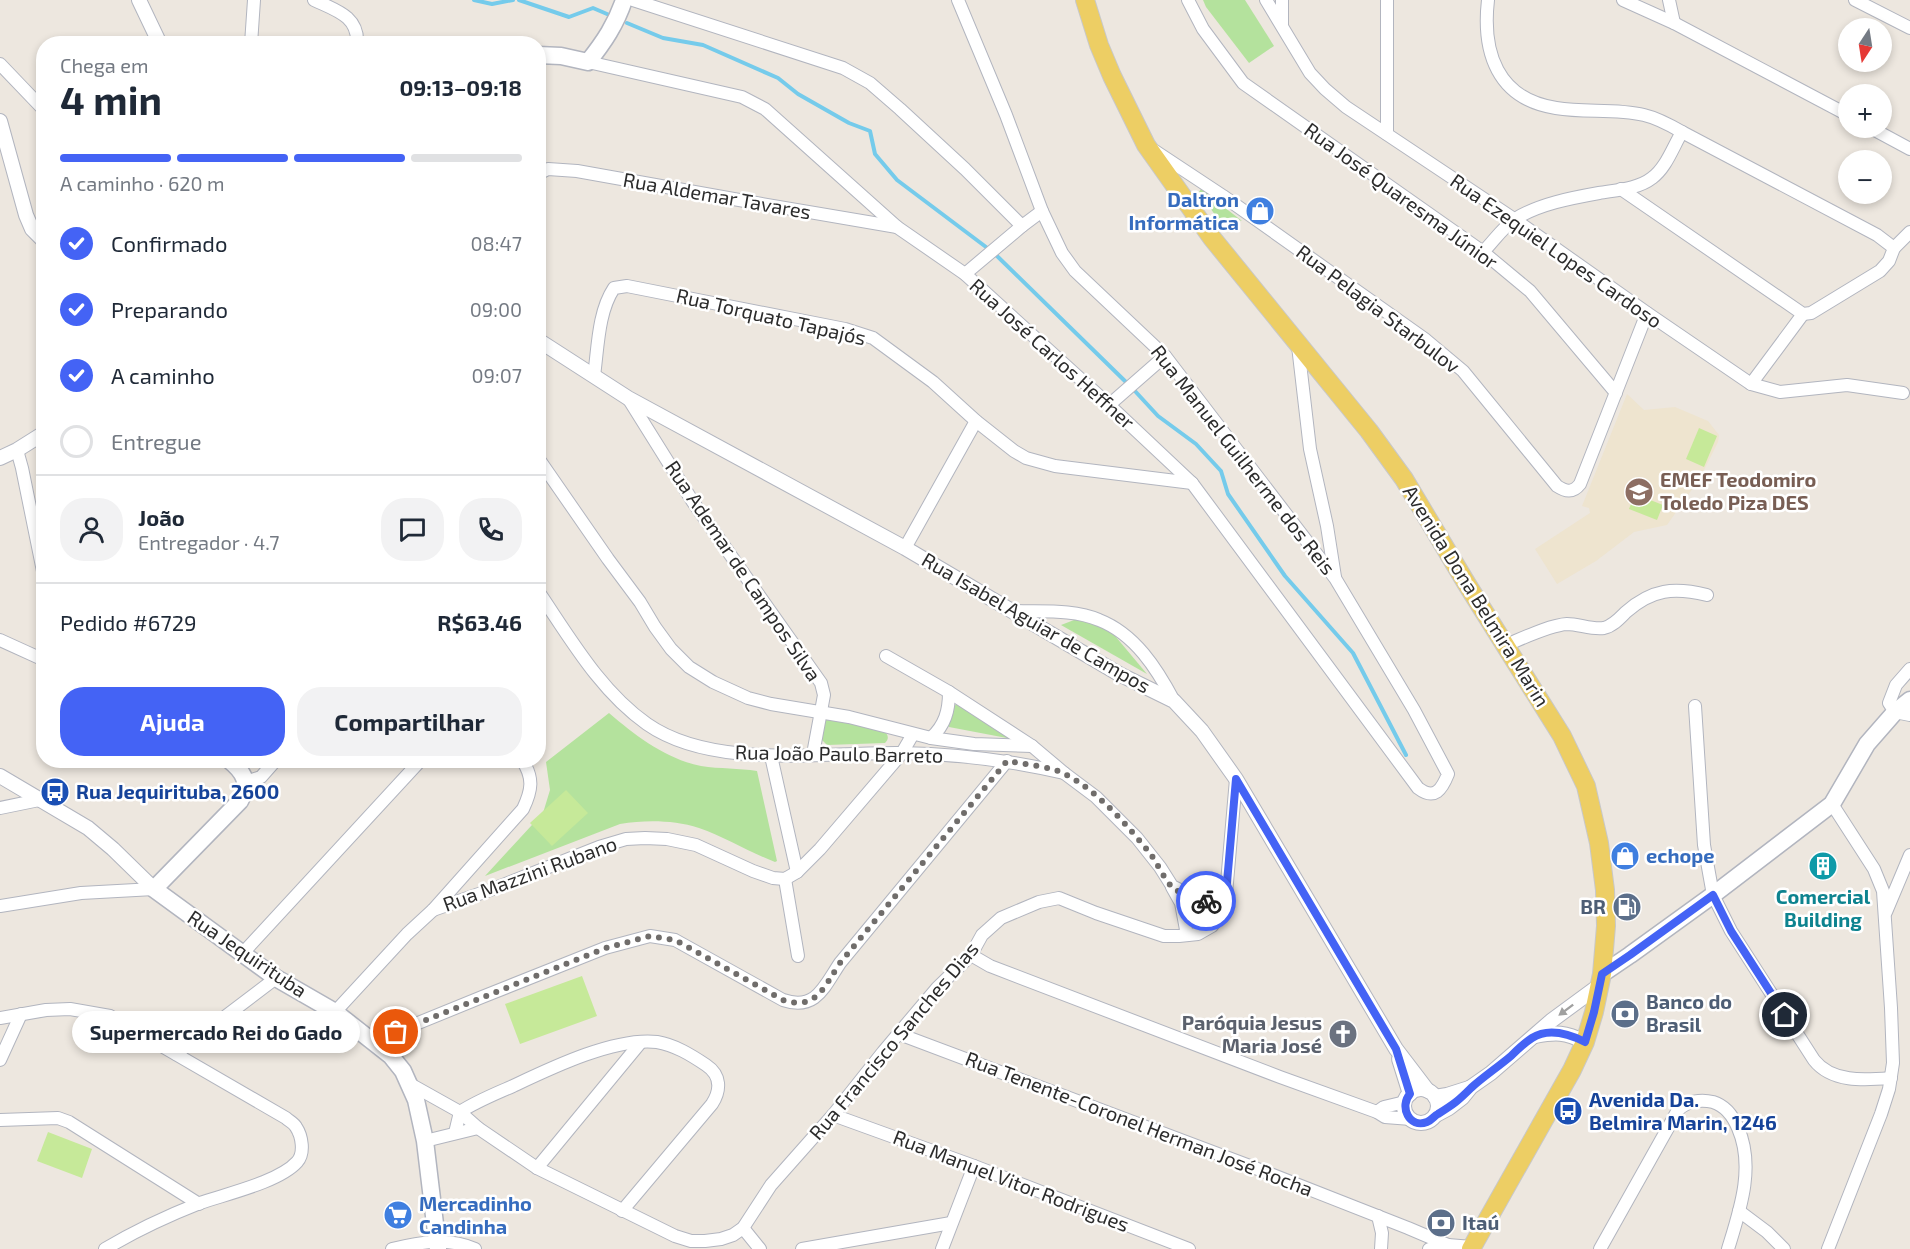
<!DOCTYPE html>
<html lang="pt">
<meta charset="utf-8">
<style>
:root{--surface:#fff;--page:#f2f2f3;--text:#1f2937;--muted:#747a83;--line:#e0e1e3;--accent:#4463f5}
body{margin:0;font-family:"Exo 2",sans-serif;background:var(--page);color:var(--text);height:100vh;display:flex;flex-direction:column;font-size:22px;white-space:nowrap}
*{box-sizing:border-box;margin:0}
p{font-size:20px;color:var(--muted)}
.icon{flex:none;width:33px;height:33px;fill:none;stroke:currentColor;stroke-width:2;stroke-linecap:round;stroke-linejoin:round}
.map{position:relative;flex:1;overflow:hidden}
.details{position:absolute;left:36px;top:36px;width:510px;height:732px;display:flex;flex-direction:column;background:var(--surface);border-radius:24px;box-shadow:0 3px 9px #0003}
.details>*{flex:none}
.needle{width:39px;rotate:192deg}
.fabs{position:absolute;left:1838px;top:18px;display:grid;gap:12px}
.fabs a{display:grid;place-items:center;width:54px;height:54px;border-radius:50%;background:var(--surface);box-shadow:0 3px 9px #0003;font-size:30px}
.pin{position:absolute;display:grid;place-items:center;width:51px;height:51px;color:#fff;margin:-26px;border:3px solid #fff;border-radius:50%;box-shadow:0 2px 6px #0007}
.courier{position:absolute;display:grid;place-items:center;width:60px;height:60px;margin:-30px;border:4px solid #4463f5;border-radius:50%;background:#fff;color:#222;box-shadow:0 2px 8px #0007}
.bubble{position:absolute;height:42px;border-radius:21px;background:var(--surface);box-shadow:0 3px 9px #0003;font-size:20px;font-weight:700;line-height:42px;text-align:center}
.head em{font-style:normal;font-weight:700}
.head div{display:flex;flex-direction:column-reverse}
.head{display:flex;align-items:center;justify-content:space-between;height:102px;padding:0 24px}
h1{font-size:39px;font-weight:700;line-height:45px}
.bar{display:grid;grid-template-columns:repeat(4,1fr);gap:9px 6px;align-content:center;height:72px;padding:0 24px}
.bar i{height:8px;border-radius:4px;background:var(--line)}
.bar .selected{background:var(--accent)}
.bar p{grid-column:span 4}
.line{display:flex;align-items:center;gap:15px;padding:0 24px;border-top:2px solid var(--line)}
.line div{flex:1}
.round{display:grid;place-items:center;flex:none;width:63px;height:63px;border-radius:24px;background:var(--page)}
ol{padding:0 24px;list-style:none}
li{display:flex;align-items:center;gap:18px;height:66px}
li p{margin-inline-start:auto}
li .icon{padding:6px;border-radius:50%;background:var(--accent);color:#fff;stroke-width:4}
li:last-child{color:var(--muted)}
li i{width:33px;height:33px;border:3px solid var(--line);border-radius:50%}
.cta{display:flex;gap:12px;margin-top:auto;padding:12px 24px}
.cta a{flex:1;height:69px;border-radius:24px;background:var(--accent);color:#fff;font-size:24px;font-weight:700;line-height:69px;text-align:center}
.cta a+a{background:var(--page);color:var(--text)}
.map>svg:first-child{display:block}
.education{fill:#eee4cf}
.green{fill:#b4e29d}
.pitch{fill:#c6e999}
.lines{fill:none;stroke-linecap:round;stroke-linejoin:round}
.stream{stroke:#75cbeb;stroke-width:4}
.minor-casing{stroke:#b2b5bf;stroke-width:14}
.tertiary-casing{stroke:#b2b5bf;stroke-width:16}
.secondary-casing{stroke:#b2b5bf;stroke-width:19}
.primary-casing{stroke:#c8c8c8;stroke-width:20}
.minor{stroke:#fff;stroke-width:12}
.tertiary{stroke:#fff;stroke-width:14}
.secondary{stroke:#fff;stroke-width:16}
.primary{stroke:#edce64;stroke-width:18}
.oneway{fill:#a0a0a0}
.done{stroke:#706d6b;stroke-width:6;stroke-dasharray:0 10.8}
.route{stroke:#4463f5;stroke-width:8}
.labels{text-anchor:middle;stroke-width:5;stroke-linejoin:round;paint-order:stroke}
.street-label{font-size:20px;fill:#2c2c2c;stroke:#fff}
.shop-label{font-size:20px;font-weight:bold;fill:#366cbe;stroke:#fff;text-anchor:start}
.education-label{font-size:20px;font-weight:bold;fill:#785e54;stroke:#fff;text-anchor:start}
.transit-label{font-size:20px;font-weight:bold;fill:#164399;stroke:#fff;text-anchor:start}
.culture-label{font-size:20px;font-weight:bold;fill:#0d838f;stroke:#fff}
.service-label{font-size:20px;font-weight:bold;fill:#4e5e75;stroke:#fff;text-anchor:start}
.worship-label{font-size:20px;font-weight:bold;fill:#5b616d;stroke:#fff;text-anchor:end}
</style>
<div class="map">
<svg width="1910" height="1249" viewBox="0 0 1910 1249">
<rect width="100%" height="100%" fill="#ede7df"/>
<!-- education -->
<polygon class="education" points="1627,394 1644,410 1675,407 1708,421 1719,435 1718,442 1700,478 1667,525 1634,532 1596,561 1557,584 1535,549 1590,513 1589,508 1582,506"/>
<!-- green -->
<g class="green">
<polygon points="1203,0 1245,0 1274,46 1249,63 1206,7"/>
<path d="M1201,189L1242,221C1233,219 1230,224 1227,232L1199,192Z"/>
<polygon points="1095,612 1147,674 1061,625"/>
<path d="M960,700L1012,739L949,727C948,716 952,707 960,700Z"/>
<path d="M609,713C636,736 666,759 701,766C720,769 739,768 757,771L777,861L775,862C749,852 725,837 699,828C673,820 646,820 620,824L485,876L543,813L550,790L546,762Z"/>
<path d="M832,715L886,733C889,737 888,740 885,743L827,745L821,739L823,721Z"/>
</g>
<!-- pitch -->
<g class="pitch">
<polygon points="1699,428 1717,436 1704,467 1686,459"/>
<polygon points="1635,494 1663,505 1657,520 1629,509"/>
<polygon points="566,790 588,813 552,846 530,823"/>
<polygon points="582,976 597,1016 520,1044 505,1004"/>
<polygon points="48,1132 92,1149 82,1178 37,1161"/>
</g>
<g class="lines">
<!-- stream -->
<g class="stream">
<polyline points="474,0 492,4 513,0"/>
<polyline points="519,0 569,17 593,8 614,17"/>
<polyline points="627,23 663,38 703,45 778,78 798,94 849,123 870,131 875,154 897,180 986,247"/>
<polyline points="995,254 1128,384"/>
<polyline points="1134,390 1158,416 1196,444 1221,471 1228,494 1285,576 1353,653 1406,755"/>
</g>
<!-- minor casing -->
<g class="minor-casing">
<g id="minor">
<path d="M314,0C335,10 359,16 357,44"/>
<polyline points="958,0 1006,115 1042,211"/>
<polyline points="1188,0 1203,29 1243,83 1483,252 1530,291 1616,393"/>
<polyline points="1266,0 1310,73 1325,89 1346,107 1514,219 1647,313 1751,384 1780,392 1847,385 1903,393"/>
<polyline points="1282,0 1282,24"/>
<polyline points="1387,0 1387,134"/>
<polyline points="1623,0 1674,23 1848,115"/>
<polyline points="1669,0 1674,23"/>
<polyline points="1855,0 1910,28"/>
<polyline points="251,44 254,0"/>
<path d="M588,62L742,97L765,109L897,227L965,274L1109,405L1192,483L1418,788C1435,801 1442,789 1448,774L1414,710L1335,578L1165,356L1075,271L1062,253L1042,211L1022,226L965,169L900,109L870,83L843,68L633,0"/>
<polyline points="0,64 44,110"/>
<polyline points="1871,128 1910,149"/>
<path d="M1155,151L1223,196L1426,340L1463,371L1557,486C1566,492 1573,493 1580,484L1647,313"/>
<polyline points="538,174 548,169 577,171 756,203 897,227"/>
<polyline points="1621,189 1803,314 1811,313 1880,271 1889,261 1894,248 1877,235 1682,132"/>
<polyline points="1894,248 1910,232"/>
<path d="M1483,252C1493,242 1503,227 1515,219C1539,204 1571,198 1599,193C1616,190 1638,189 1652,178C1666,168 1673,147 1682,132C1670,125 1657,118 1644,115C1615,108 1585,113 1556,108C1497,99 1482,52 1488,0"/>
<polyline points="965,274 1022,226"/>
<polyline points="1298,346 1310,449 1327,526 1335,577"/>
<path d="M594,376C598,347 598,312 614,288L627,286L845,329L873,338L933,382L976,421L1014,451L1026,458L1055,466L1192,483"/>
<polyline points="1751,384 1803,314"/>
<polyline points="628,398 693,502 821,683 824,695 813,754"/>
<polyline points="1109,405 1165,356"/>
<polyline points="17,450 22,468 44,576"/>
<polyline points="538,458 608,559 640,602 655,627 671,649 689,667 713,682 748,698 771,704 849,717 931,738 974,744 1032,746"/>
<polyline points="905,548 976,421"/>
<path d="M538,591C570,638 600,691 647,724C713,770 824,752 901,753C957,754 1009,760 1064,773"/>
<path d="M1015,611C1042,612 1074,609 1099,620C1135,634 1157,669 1174,701"/>
<polyline points="0,640 44,660"/>
<path d="M1506,645C1523,638 1550,625 1567,624C1579,624 1592,630 1604,628C1613,626 1620,618 1626,612C1652,589 1674,587 1707,595"/>
<polyline points="886,656 949,692 1032,746 1064,773 1096,797 1137,838 1160,867 1172,886 1190,895 1223,905"/>
<polyline points="1910,669 1896,685 1889,703 1895,712 1910,715"/>
<path d="M1695,706L1704,845L1713,895L1731,931L1814,1060C1832,1083 1865,1080 1891,1078"/>
<path d="M931,738C945,725 949,711 949,692"/>
<polyline points="771,756 797,872"/>
<polyline points="246,782 261,777 276,760"/>
<polyline points="0,808 39,800"/>
<polyline points="785,879 798,956"/>
<polyline points="1172,887 1181,903 1187,935"/>
<polyline points="0,906 81,893 154,889"/>
<polyline points="433,910 493,889 599,847 626,839 645,838 667,839 696,845 753,871 773,878 785,879 797,872 820,849 902,753 913,734"/>
<polyline points="1886,912 1910,855"/>
<polyline points="242,954 421,760"/>
<polyline points="971,955 990,966 1280,1077 1377,1112 1385,1117 1411,1119"/>
<path d="M335,1012L407,934L433,910L523,809C532,790 534,778 522,760"/>
<path d="M0,1018L46,1010L70,1009L110,1016L286,1118C289,1121 294,1123 296,1127C302,1136 305,1153 297,1162C279,1182 226,1194 200,1203C167,1216 135,1231 105,1249"/>
<polyline points="899,1034 1250,1166 1408,1228 1448,1245"/>
<path d="M374,1041L482,997L605,948L650,936L675,940L783,1000C816,1011 824,987 840,963L1007,761"/>
<polyline points="176,1054 276,978"/>
<polyline points="0,1060 21,1014"/>
<polyline points="410,1084 460,1112 478,1128 537,1168 675,1236 691,1241 705,1241 721,1239 733,1235 743,1228 771,1185 833,1115 883,1052 937,988 971,955 982,935 1001,918 1039,902 1059,898 1096,913 1164,936 1179,936 1198,934 1212,926 1216,920 1226,894 1236,779"/>
<polyline points="1377,1112 1384,1107 1405,1102"/>
<polyline points="833,1115 974,1166 1189,1249"/>
<polyline points="0,1120 58,1118 69,1122 199,1204"/>
<path d="M455,1133L460,1112C477,1101 495,1094 513,1086C551,1068 615,1037 657,1042C675,1045 691,1055 706,1065C721,1075 721,1090 712,1104L622,1211"/>
<polyline points="425,1141 478,1128"/>
<polyline points="537,1168 641,1042"/>
<polyline points="1739,1211 1767,1232 1784,1249"/>
<polyline points="1378,1216 1382,1233 1381,1249"/>
<polyline points="743,1228 760,1249"/>
<path d="M392,1249C420,1242 448,1237 475,1249"/>
<polyline points="802,1249 951,1223"/>
<polyline points="942,1249 974,1166"/>
<polyline points="1429,1249 1448,1245 1472,1247"/>
<path d="M1600,1249L1678,1110C1687,1101 1701,1099 1713,1102C1726,1106 1733,1116 1738,1128C1755,1167 1740,1210 1728,1249"/>
<polyline points="1828,1249 1881,1114 1889,1089 1893,1063 1891,1008 1883,891 1874,869 1832,804"/>
</g>
</g>
<!-- tertiary casing -->
<g class="tertiary-casing">
<g id="tertiary">
<polyline points="139,0 160,44"/>
<polyline points="0,121 26,215 32,229 44,241"/>
<polyline points="538,340 628,398 905,548 1119,674 1174,701 1202,731 1236,779 1396,1049 1428,1091"/>
<polyline points="0,458 17,450 44,433"/>
<polyline points="0,776 88,828 113,849 154,889"/>
<path d="M1535,1036C1556,1032 1565,1032 1585,1042"/>
<polyline points="1399,1059 1410,1094"/>
<circle cx="1421" cy="1106" r="17"/>
<polyline points="1435,1097 1447,1095 1469,1088"/>
<polyline points="1436,1115 1449,1108 1462,1098 1471,1087 1491,1073 1551,1021 1600,985"/>
</g>
</g>
<!-- secondary casing -->
<g class="secondary-casing">
<g id="secondary">
<path d="M538,55L561,56L588,62C604,42 616,24 624,0"/>
<path d="M229,760C245,773 250,783 240,801L154,889L276,978L335,1012L391,1056L403,1071L416,1100L425,1141L438,1249"/>
<polyline points="1602,974 1630,955 1713,895 1832,804 1867,744 1895,712 1910,700"/>
</g>
</g>
<!-- primary casing -->
<g class="primary-casing">
<polyline id="primary" points="1085,0 1099,45 1112,76 1146,145 1212,238 1369,431 1404,479 1468,586 1562,736 1586,786 1599,843 1605,890 1606,926 1602,974 1594,1012 1585,1042 1572,1070 1471,1249"/>
</g>
<!-- minor -->
<use href="#minor" class="minor"/>
<!-- tertiary -->
<use href="#tertiary" class="tertiary"/>
<!-- secondary -->
<use href="#secondary" class="secondary"/>
<!-- primary -->
<use href="#primary" class="primary"/>
</g>
<!-- one-way arrows -->
<defs><path id="oneway-solid" d="M-6-.8H1V-3.2L6.5 0L1 3.2V.8H-6Z" transform="scale(1.5)"/></defs>
<use class="oneway" href="#oneway-solid" transform="translate(1566 1010) rotate(143)"/>
<g class="lines">
<!-- done -->
<path class="done" d="M396,1032L606,948L650,936L675,940L783,1000C816,1011 824,987 840,963L1007,761C1023,764 1052,767 1065,774C1098,791 1129,827 1152,856C1158,865 1165,880 1172,887C1180,894 1196,898 1206,901"/>
<!-- route -->
<path class="route" d="M1206,901L1223,905L1226,894L1236,779L1396,1049L1410,1094C1399,1106 1409,1129 1427,1122C1432,1120 1434,1116 1438,1114C1454,1104 1458,1101 1471,1088C1483,1077 1498,1067 1511,1056C1517,1050 1524,1043 1532,1038C1548,1028 1569,1034 1585,1042L1594,1012L1602,974L1630,955L1713,895L1731,931L1785,1015"/>
</g>
<!-- icons -->
<defs>
<g id="shop-disc" transform="scale(1.5)"><circle r="9.5" fill="#3f7fe0" stroke="#fff"/><path d="M-5-2.5h2.3a2.7 3.5 0 0 1 5.4 0H5L5.5 6h-11ZM-1.5-2.5h3a1.5 2.3 0 0 0-3 0Z" fill="#fff"/></g>
<g id="school-disc" transform="scale(1.5)"><circle r="9.5" fill="#8d6e63" stroke="#fff"/><path d="M0-5L7-2L0 1L-7-2ZM-4 1L0 2.5L4 1V4Q0 6-4 4Z" fill="#fff"/></g>
<g id="bus-disc" transform="scale(1.5)"><circle r="9.5" fill="#1a4fb4" stroke="#fff"/><path d="M-5-6H5V4H4V6H2V4H-2V6H-4V4H-5ZM-3.5-4V0h7V-4ZM-3.5 1.2v1.5H-2V1.2ZM2 1.2v1.5H3.5V1.2Z" fill="#fff"/></g>
<g id="building-disc" transform="scale(1.5)"><circle r="9.5" fill="#0f9aa8" stroke="#fff"/><path d="M-4-6H4V6H1V3H-1V6H-4ZM-2.5-4.3h1.7v1.8h-1.7ZM.8-4.3h1.7v1.8H.8ZM-2.5-1h1.7V.8h-1.7ZM.8-1h1.7V.8H.8Z" fill="#fff"/></g>
<g id="fuel-disc" transform="scale(1.5)"><circle r="9.5" fill="#5c6f8a" stroke="#fff"/><path d="M-5.5-6h7V0h2V4h1.3V-2.5L3-4.5l.8-.8L6-3V5H2.5V1h-1V6h-7ZM-4.2-4.7v3.2H.2V-4.7Z" fill="#fff"/></g>
<g id="bank-disc" transform="scale(1.5)"><circle r="9.5" fill="#5c6f8a" stroke="#fff"/><path d="M-6-4H6V4H-6ZM0-2.3a2.3 2.3 0 1 0 0 4.6a2.3 2.3 0 1 0 0-4.6Z" fill="#fff"/></g>
<g id="church-disc" transform="scale(1.5)"><circle r="9.5" fill="#6b7280" stroke="#fff"/><path d="M-1.2-6h2.4v3.5h3.3v2.4h-3.3V6h-2.4V-.1h-3.3v-2.4h3.3Z" fill="#fff"/></g>
<g id="supermarket-disc" transform="scale(1.5)"><circle r="9.5" fill="#3f7fe0" stroke="#fff"/><path d="M-6-5.5h2.5l.6 2H6L4.5 2H-2.5L-4.4-4H-6ZM-1.5 3.2a1.3 1.3 0 1 0 .1 0ZM3 3.2a1.3 1.3 0 1 0 .1 0Z" fill="#fff"/></g>
</defs>
<g fill-rule="evenodd">
<use href="#shop-disc" x="1260" y="211"/>
<use href="#school-disc" x="1639" y="492"/>
<use href="#bus-disc" x="55" y="792"/>
<use href="#shop-disc" x="1625" y="856"/>
<use href="#building-disc" x="1823" y="866"/>
<use href="#fuel-disc" x="1627" y="907"/>
<use href="#bank-disc" x="1625" y="1014"/>
<use href="#church-disc" x="1343" y="1034"/>
<use href="#bus-disc" x="1568" y="1111"/>
<use href="#supermarket-disc" x="398" y="1215"/>
<use href="#bank-disc" x="1441" y="1223"/>
</g>
<g class="labels">
<!-- street labels -->
<g class="street-label">
<text transform="translate(717 196) rotate(10)" y="7">Rua Aldemar Tavares</text>
<text transform="translate(1401 196) rotate(36)" y="7">Rua José Quaresma Júnior</text>
<text transform="translate(1556 251) rotate(35)" y="7">Rua Ezequiel Lopes Cardoso</text>
<text transform="translate(1378 309) rotate(37)" y="7">Rua Pelagia Starbulov</text>
<text transform="translate(771 317) rotate(13)" y="7">Rua Torquato Tapajós</text>
<text transform="translate(1052 354) rotate(42)" y="7">Rua José Carlos Heffner</text>
<text transform="translate(1243 460) rotate(52)" y="7">Rua Manuel Guilherme dos Reis</text>
<text transform="translate(743 571) rotate(56)" y="7">Rua Ademar de Campos Silva</text>
<text transform="translate(1476 596) rotate(58)" y="7">Avenida Dona Belmira Marin</text>
<text transform="translate(1036 623) rotate(30)" y="7">Rua Isabel Aguiar de Campos</text>
<text transform="translate(839 754) rotate(1)" y="7">Rua João Paulo Barreto</text>
<text transform="translate(530 874) rotate(-20)" y="7">Rua Mazzini Rubano</text>
<text transform="translate(247 954) rotate(34)" y="7">Rua Jequirituba</text>
<text transform="translate(894 1041) rotate(-50)" y="7">Rua Francisco Sanches Dias</text>
<text transform="translate(1139 1124) rotate(21)" y="7">Rua Tenente-Coronel Herman José Rocha</text>
<text transform="translate(1011 1181) rotate(21)" y="7">Rua Manuel Vitor Rodrigues</text>
</g>
<!-- shop labels -->
<g class="shop-label">
<text x="1239" y="207" text-anchor="end">Daltron<tspan x="1239" dy="23">Informática</tspan></text>
<text x="1646" y="863">echope</text>
<text x="419" y="1211">Mercadinho<tspan x="419" dy="23">Candinha</tspan></text>
</g>
<!-- education labels -->
<g class="education-label">
<text x="1660" y="487">EMEF Teodomiro<tspan x="1660" dy="23">Toledo Piza DES</tspan></text>
</g>
<!-- transit labels -->
<g class="transit-label">
<text x="76" y="799">Rua Jequirituba, 2600</text>
<text x="1589" y="1107">Avenida Da.<tspan x="1589" dy="23">Belmira Marin, 1246</tspan></text>
</g>
<!-- culture labels -->
<g class="culture-label">
<text x="1823" y="904">Comercial<tspan x="1823" dy="23">Building</tspan></text>
</g>
<!-- service labels -->
<g class="service-label">
<text x="1606" y="914" text-anchor="end">BR</text>
<text x="1646" y="1009">Banco do<tspan x="1646" dy="23">Brasil</tspan></text>
<text x="1462" y="1230">Itaú</text>
</g>
<!-- worship labels -->
<g class="worship-label">
<text x="1322" y="1030">Paróquia Jesus<tspan x="1322" dy="23">Maria José</tspan></text>
</g>
</g>
</svg>
<div class="fabs">
<a><svg class="needle" viewBox="-14 -14 28 28"><path d="M0-13l5 13h-10z" fill="#e53935"/><path d="M0 13l5-13h-10z" fill="#747a83"/></svg></a>
<a>+</a>
<a>−</a>
</div>
<div class="pin" style="left:396px;top:1032px;background:#ea580c"><svg class="icon" aria-label="bag" viewBox="0 0 24 24"><path d="M5 8h14l-1 12H6zM9 8a3 3 0 0 1 6 0"/></svg></div>
<div class="pin" style="left:1785px;top:1015px;background:#1f2937"><svg class="icon" aria-label="home" viewBox="0 0 24 24"><path d="M3 11l9-7 9 7M6 9v11h12V9"/></svg></div>
<div class="courier" style="left:1206px;top:901px"><svg class="icon" aria-label="bike" viewBox="0 0 24 24"><circle cx="6" cy="16" r="4"/><circle cx="18" cy="16" r="4"/><path d="M6 16l4-8h5l3 8M10 8l3 8H6M13 5h3"/></svg></div>
<div class="bubble" style="left:72px;top:1011px;width:288px">Supermercado Rei do Gado</div>
<section class="details">
<div class="head"><div><h1>4 min</h1><p>Chega em</p></div><em>09:13–09:18</em></div>
<div class="bar"><i class="selected"></i><i class="selected"></i><i class="selected"></i><i></i><p>A caminho · 620 m</p></div>
<ol>
<li><svg class="icon" aria-label="check" viewBox="0 0 24 24"><path d="M5 12l5 5 9-10"/></svg>Confirmado<p>08:47</p></li>
<li><svg class="icon" aria-label="check" viewBox="0 0 24 24"><path d="M5 12l5 5 9-10"/></svg>Preparando<p>09:00</p></li>
<li><svg class="icon" aria-label="check" viewBox="0 0 24 24"><path d="M5 12l5 5 9-10"/></svg>A caminho<p>09:07</p></li>
<li><i></i>Entregue</li>
</ol>
<div class="line" style="height:108px"><a class="round"><svg class="icon" aria-label="person" viewBox="0 0 24 24"><circle cx="12" cy="8" r="4"/><path d="M4 21q1-7 8-7t8 7"/></svg></a><div><b>João</b><p>Entregador · 4.7</p></div><a class="round"><svg class="icon" aria-label="chat" viewBox="0 0 24 24"><path d="M4 5h16v11H9l-5 4z"/></svg></a><a class="round"><svg class="icon" aria-label="phone" viewBox="0 0 24 24"><path d="M5 4h4l2 5-3 2q2 4 5 5l2-3 5 2v4C11 20 4 13 5 4z"/></svg></a></div>
<div class="line" style="height:78px"><div>Pedido #6729</div><b>R$63.46</b></div>
<div class="cta"><a>Ajuda</a><a>Compartilhar</a></div>
</section>
</div>
